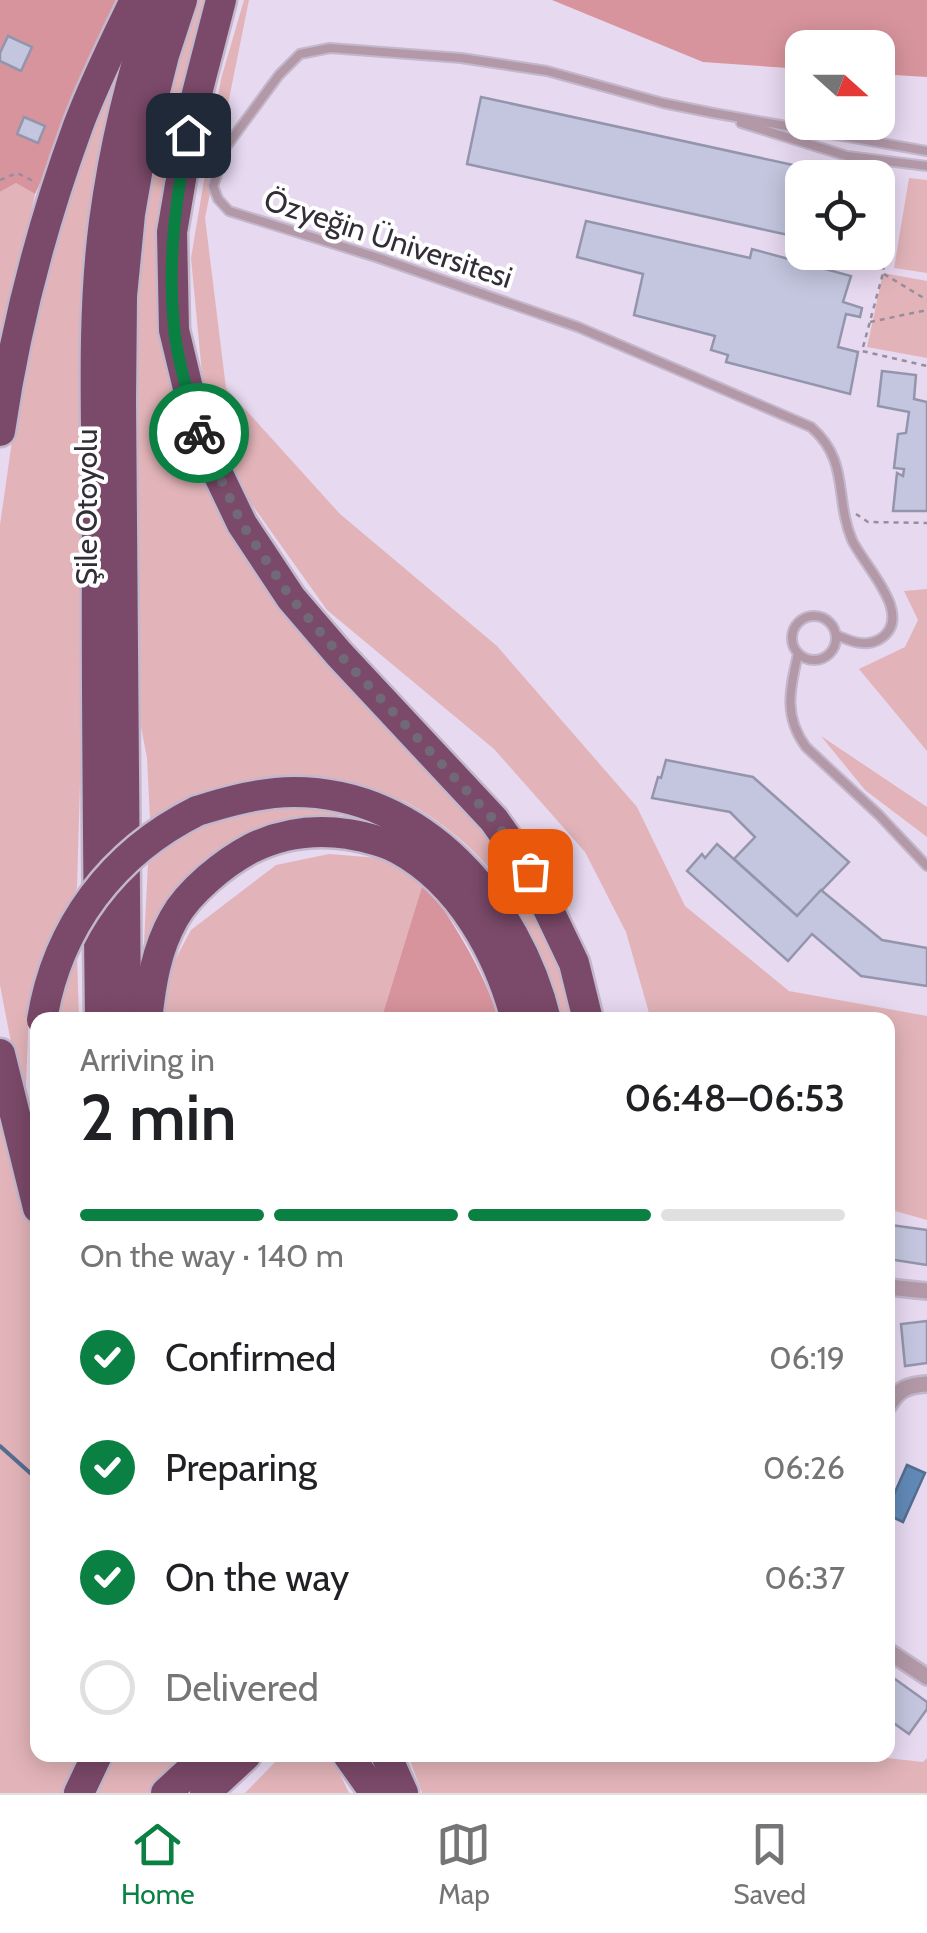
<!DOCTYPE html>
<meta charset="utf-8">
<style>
:root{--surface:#fff;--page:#f2f2f2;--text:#202124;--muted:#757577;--line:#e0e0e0;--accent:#0b8043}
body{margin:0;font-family:Cabin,sans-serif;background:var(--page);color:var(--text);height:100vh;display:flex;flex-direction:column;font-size:38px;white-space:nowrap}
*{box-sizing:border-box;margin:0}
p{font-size:32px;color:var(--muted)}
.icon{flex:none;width:55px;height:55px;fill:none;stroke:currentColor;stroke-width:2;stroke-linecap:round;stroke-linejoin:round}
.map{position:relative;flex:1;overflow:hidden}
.side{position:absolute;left:30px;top:1012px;width:865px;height:750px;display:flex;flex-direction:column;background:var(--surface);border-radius:20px;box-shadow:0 5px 25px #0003}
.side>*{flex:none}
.needle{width:65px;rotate:111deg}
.tools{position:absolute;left:785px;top:30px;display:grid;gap:20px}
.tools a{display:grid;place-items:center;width:110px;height:110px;border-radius:20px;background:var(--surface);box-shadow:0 5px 25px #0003;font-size:50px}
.pin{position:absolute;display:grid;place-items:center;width:85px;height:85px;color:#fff;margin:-42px;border-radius:20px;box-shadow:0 5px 15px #0006}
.courier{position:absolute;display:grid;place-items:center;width:100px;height:100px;margin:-50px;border:8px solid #0b8043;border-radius:50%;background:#fff;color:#222;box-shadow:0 2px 12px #0007}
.summary em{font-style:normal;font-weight:600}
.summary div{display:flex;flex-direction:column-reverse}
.summary{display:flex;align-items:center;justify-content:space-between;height:170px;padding:0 50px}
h1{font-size:65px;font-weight:600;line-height:75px}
.bar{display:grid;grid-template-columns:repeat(4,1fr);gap:15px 10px;align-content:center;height:120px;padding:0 50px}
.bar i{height:12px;border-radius:8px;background:var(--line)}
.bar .selected{background:var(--accent)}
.bar p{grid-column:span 4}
ol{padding:0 50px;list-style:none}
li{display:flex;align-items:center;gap:30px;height:110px}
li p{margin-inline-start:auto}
li .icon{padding:10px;border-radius:50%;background:var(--accent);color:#fff;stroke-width:4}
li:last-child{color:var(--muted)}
li i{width:55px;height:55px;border:5px solid var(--line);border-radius:50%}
.tab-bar{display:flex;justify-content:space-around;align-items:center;height:140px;border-top:2px solid var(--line);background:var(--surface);font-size:28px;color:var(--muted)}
.tab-bar a{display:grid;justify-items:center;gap:5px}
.tab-bar .selected{color:var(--accent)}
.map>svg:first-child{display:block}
.green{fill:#e2b4b9}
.forest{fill:#d8949c}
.water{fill:#628ab7;stroke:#546e90;stroke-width:2.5}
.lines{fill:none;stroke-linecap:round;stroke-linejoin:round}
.stream{stroke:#546e90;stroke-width:4}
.building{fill:#c4c6df;stroke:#9395ac;stroke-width:2.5}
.lane-casing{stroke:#c3b7cb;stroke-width:12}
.street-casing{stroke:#c3b7cb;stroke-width:20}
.highway-casing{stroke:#c3b7cb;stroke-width:35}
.path{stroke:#978d9e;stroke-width:2.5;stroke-dasharray:5 5;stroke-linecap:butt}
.lane{stroke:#b399a8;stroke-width:8}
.street{stroke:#b399a8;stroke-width:15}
.highway{stroke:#7b4969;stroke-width:30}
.highway-bridge-casing{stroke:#c3b7cb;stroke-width:35;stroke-linecap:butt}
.highway-bridge{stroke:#7b4969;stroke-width:30}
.done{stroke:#716977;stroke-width:10;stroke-dasharray:0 18}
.route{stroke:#0b8043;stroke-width:12}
.labels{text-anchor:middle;stroke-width:8;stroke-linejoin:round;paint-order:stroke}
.street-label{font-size:30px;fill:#322d36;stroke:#fff}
</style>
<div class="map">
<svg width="927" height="1793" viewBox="0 0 927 1793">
<rect width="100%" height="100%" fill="#e7d9f0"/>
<!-- green -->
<g class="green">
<path d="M196,0H210L166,213L198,462L529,888L567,988L576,1020H564C535,922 495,849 402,800L401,804C346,780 295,768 235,783C206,790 178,807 150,819L147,758L137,706L138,284L143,214L158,142Z"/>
<polygon points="244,0 249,0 205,218 226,388 340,514 497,646 637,807 685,906 789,991 927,1016 927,1220 888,1209 888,1020 651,1020 626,932 585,852 494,749 327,610 243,492 204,395 191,258 221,79"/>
<polygon points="140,19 85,399 81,555 82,716 77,888 52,938 29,1006 26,1086 28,1131 0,985 0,525 18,399 56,237 85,149"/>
<polygon points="909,178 927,180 927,273 894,268"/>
<polygon points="16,183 35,194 0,362 0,192"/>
<polygon points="883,273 927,281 927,358 867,347"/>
<polygon points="927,589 927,751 859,669 905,647 918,620 904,591"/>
<polygon points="821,736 927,807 927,837 865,790"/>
<path d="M294,805L348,811L349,815C296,815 267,821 222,848C208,857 190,870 182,885C167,909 156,937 143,962L148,864L175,842L216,817Z"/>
<polygon points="329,854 379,858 424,880 381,1020 164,1020 170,969 191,930 276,865"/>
<polygon points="77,955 79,1020 57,1020 62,989"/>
<polygon points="0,1117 37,1249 38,1755 79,1755 63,1793 0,1793"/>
<polygon points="112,1755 189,1755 149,1793 97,1793 106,1775"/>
<polygon points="282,1755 331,1755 349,1793 245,1793"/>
<polygon points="408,1755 860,1755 923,1762 927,1758 927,1793 422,1793"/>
</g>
<!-- forest -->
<g class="forest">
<polygon points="0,0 124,0 35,194 16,183 0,192"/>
<polygon points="552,0 927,0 927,77 878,74 878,48 802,48 802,69 703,62"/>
<path d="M424,880C454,924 483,969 499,1020H381Z"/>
</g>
<!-- water -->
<polygon class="water" points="907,1465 925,1473 903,1522 888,1515 888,1508"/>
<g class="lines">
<!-- stream -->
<polyline class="stream" points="0,1446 38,1480"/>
</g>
<!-- building -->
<g class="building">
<polygon points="8,36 32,47 21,71 0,61 0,53"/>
<polygon points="481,97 853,178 802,178 802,238 467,164"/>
<polygon points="24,117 45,126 38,143 17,134"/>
<polygon points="586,221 750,258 752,249 851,276 843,302 862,308 860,317 846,314 838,347 858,352 850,394 726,362 728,355 711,350 715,336 634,315 643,274 577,257"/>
<polygon points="882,371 916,375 914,399 927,402 927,511 893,511 897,473 903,476 904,469 894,468 898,434 906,433 909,412 878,406"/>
<polygon points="666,760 753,777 849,862 797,916 734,859 755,837 730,812 652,798 658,777 661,778"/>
<polygon points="717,844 797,916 821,890 882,940 927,948 927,986 861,976 812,934 788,961 687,871 702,854 705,858"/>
<polygon points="891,1225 927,1230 927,1265 888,1259"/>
<polygon points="927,1321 927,1363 905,1366 901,1324"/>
<polygon points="888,1674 927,1702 927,1709 909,1734 888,1719"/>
</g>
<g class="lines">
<!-- lane casing -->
<g class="lane-casing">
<g id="lane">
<polyline points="741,123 847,156 927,166"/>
<circle cx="814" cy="638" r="22"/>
<path d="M836,635C851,641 865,648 880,639C916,616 864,566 852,540C834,497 850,461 811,427L578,327L379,258L229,211L218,199L213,186L226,147L279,75L300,54L330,48L461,58L547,71L663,103L713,113L927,151"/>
<path d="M798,654C790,689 783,716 806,747L879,815L927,866"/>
</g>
</g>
<!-- street casing -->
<g class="street-casing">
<g id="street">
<polyline points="888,1287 927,1291"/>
<path d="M888,1406C898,1389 908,1385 927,1384"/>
<polyline points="888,1651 927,1677"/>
</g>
</g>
<!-- highway casing -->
<g class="highway-casing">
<g id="highway">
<polyline points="221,0 193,109 172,232 174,330 199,434 242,524 291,598 339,654 494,820 530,871 574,963 588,1020"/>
<path d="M0,431C15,328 42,224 78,126C94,83 115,41 135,0"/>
<path d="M197,811C229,801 262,792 294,792C423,792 518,903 546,1020"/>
<path d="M100,1020C98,855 96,690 97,526C97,425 91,322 104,222C114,147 132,71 157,0"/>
<polyline points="126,1020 121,401 122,296 130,214 143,139 164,55 182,0"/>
<path d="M147,1020C151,984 156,950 174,918C189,891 225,862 252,848C283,833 314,829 348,834C365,837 383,841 398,849C461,883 499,954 516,1020"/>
<polyline points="0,1054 38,1208"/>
<polyline points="348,1755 375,1793"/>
<polyline points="386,1755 403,1793"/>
<polyline points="79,1793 97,1755"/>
<polyline points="166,1793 207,1755"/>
<polyline points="205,1793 246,1755"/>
</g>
</g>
<!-- path -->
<g class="path">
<polyline points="892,175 883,273 862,351 927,366"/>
<polyline points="0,180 17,173 35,182"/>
<polyline points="884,274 927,300"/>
<polyline points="870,322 927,310"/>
<polyline points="856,514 868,522 927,523"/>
</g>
<!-- lane -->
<use href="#lane" class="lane"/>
<!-- street -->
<use href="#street" class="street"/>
<!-- highway -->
<use href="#highway" class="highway"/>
<!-- highway-bridge casing -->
<g class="highway-bridge-casing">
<path id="highway-bridge" d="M42,1020C57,926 113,853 197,811"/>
</g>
<!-- highway-bridge -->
<use href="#highway-bridge" class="highway-bridge"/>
</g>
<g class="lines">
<!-- done -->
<polyline class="done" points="199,433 242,524 291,598 339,654 494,820 530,871"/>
<!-- route -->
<path class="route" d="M188,135C176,198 167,262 174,327C177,361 190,399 199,433"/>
</g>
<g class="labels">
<!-- street labels -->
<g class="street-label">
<text transform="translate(388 239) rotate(18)" y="10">Özyeğin Üniversitesi</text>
<text transform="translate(87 507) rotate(-90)" y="10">Şile Otoyolu</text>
</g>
</g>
</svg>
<div class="tools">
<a><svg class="needle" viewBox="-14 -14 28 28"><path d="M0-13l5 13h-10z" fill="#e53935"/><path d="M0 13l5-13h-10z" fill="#757577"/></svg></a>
<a><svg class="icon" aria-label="locate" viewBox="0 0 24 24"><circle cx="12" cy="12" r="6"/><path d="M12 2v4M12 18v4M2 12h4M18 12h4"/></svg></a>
</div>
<div class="pin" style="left:530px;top:871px;background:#ea580c"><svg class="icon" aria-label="bag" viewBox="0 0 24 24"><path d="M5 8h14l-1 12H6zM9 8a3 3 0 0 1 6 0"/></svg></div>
<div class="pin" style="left:188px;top:135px;background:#1f2937"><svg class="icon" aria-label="home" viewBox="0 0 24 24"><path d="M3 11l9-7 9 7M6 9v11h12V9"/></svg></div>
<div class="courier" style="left:199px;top:433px"><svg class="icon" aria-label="bike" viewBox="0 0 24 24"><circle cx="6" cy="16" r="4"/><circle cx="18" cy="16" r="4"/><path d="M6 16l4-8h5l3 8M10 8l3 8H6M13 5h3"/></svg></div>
<section class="side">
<div class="summary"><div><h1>2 min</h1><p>Arriving in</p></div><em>06:48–06:53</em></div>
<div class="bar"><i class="selected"></i><i class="selected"></i><i class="selected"></i><i></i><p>On the way · 140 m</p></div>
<ol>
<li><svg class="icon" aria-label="check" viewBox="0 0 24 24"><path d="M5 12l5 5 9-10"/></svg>Confirmed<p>06:19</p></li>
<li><svg class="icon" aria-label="check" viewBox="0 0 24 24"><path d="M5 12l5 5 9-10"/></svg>Preparing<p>06:26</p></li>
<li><svg class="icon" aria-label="check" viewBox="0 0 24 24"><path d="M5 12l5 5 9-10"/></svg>On the way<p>06:37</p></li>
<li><i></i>Delivered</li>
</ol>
</section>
</div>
<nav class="tab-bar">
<a class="selected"><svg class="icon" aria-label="home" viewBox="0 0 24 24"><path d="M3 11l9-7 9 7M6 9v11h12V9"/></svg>Home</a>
<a><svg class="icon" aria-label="map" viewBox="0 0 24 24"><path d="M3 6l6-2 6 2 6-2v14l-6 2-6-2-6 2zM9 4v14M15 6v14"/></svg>Map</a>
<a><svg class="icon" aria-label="saved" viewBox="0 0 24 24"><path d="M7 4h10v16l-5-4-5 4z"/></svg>Saved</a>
</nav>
